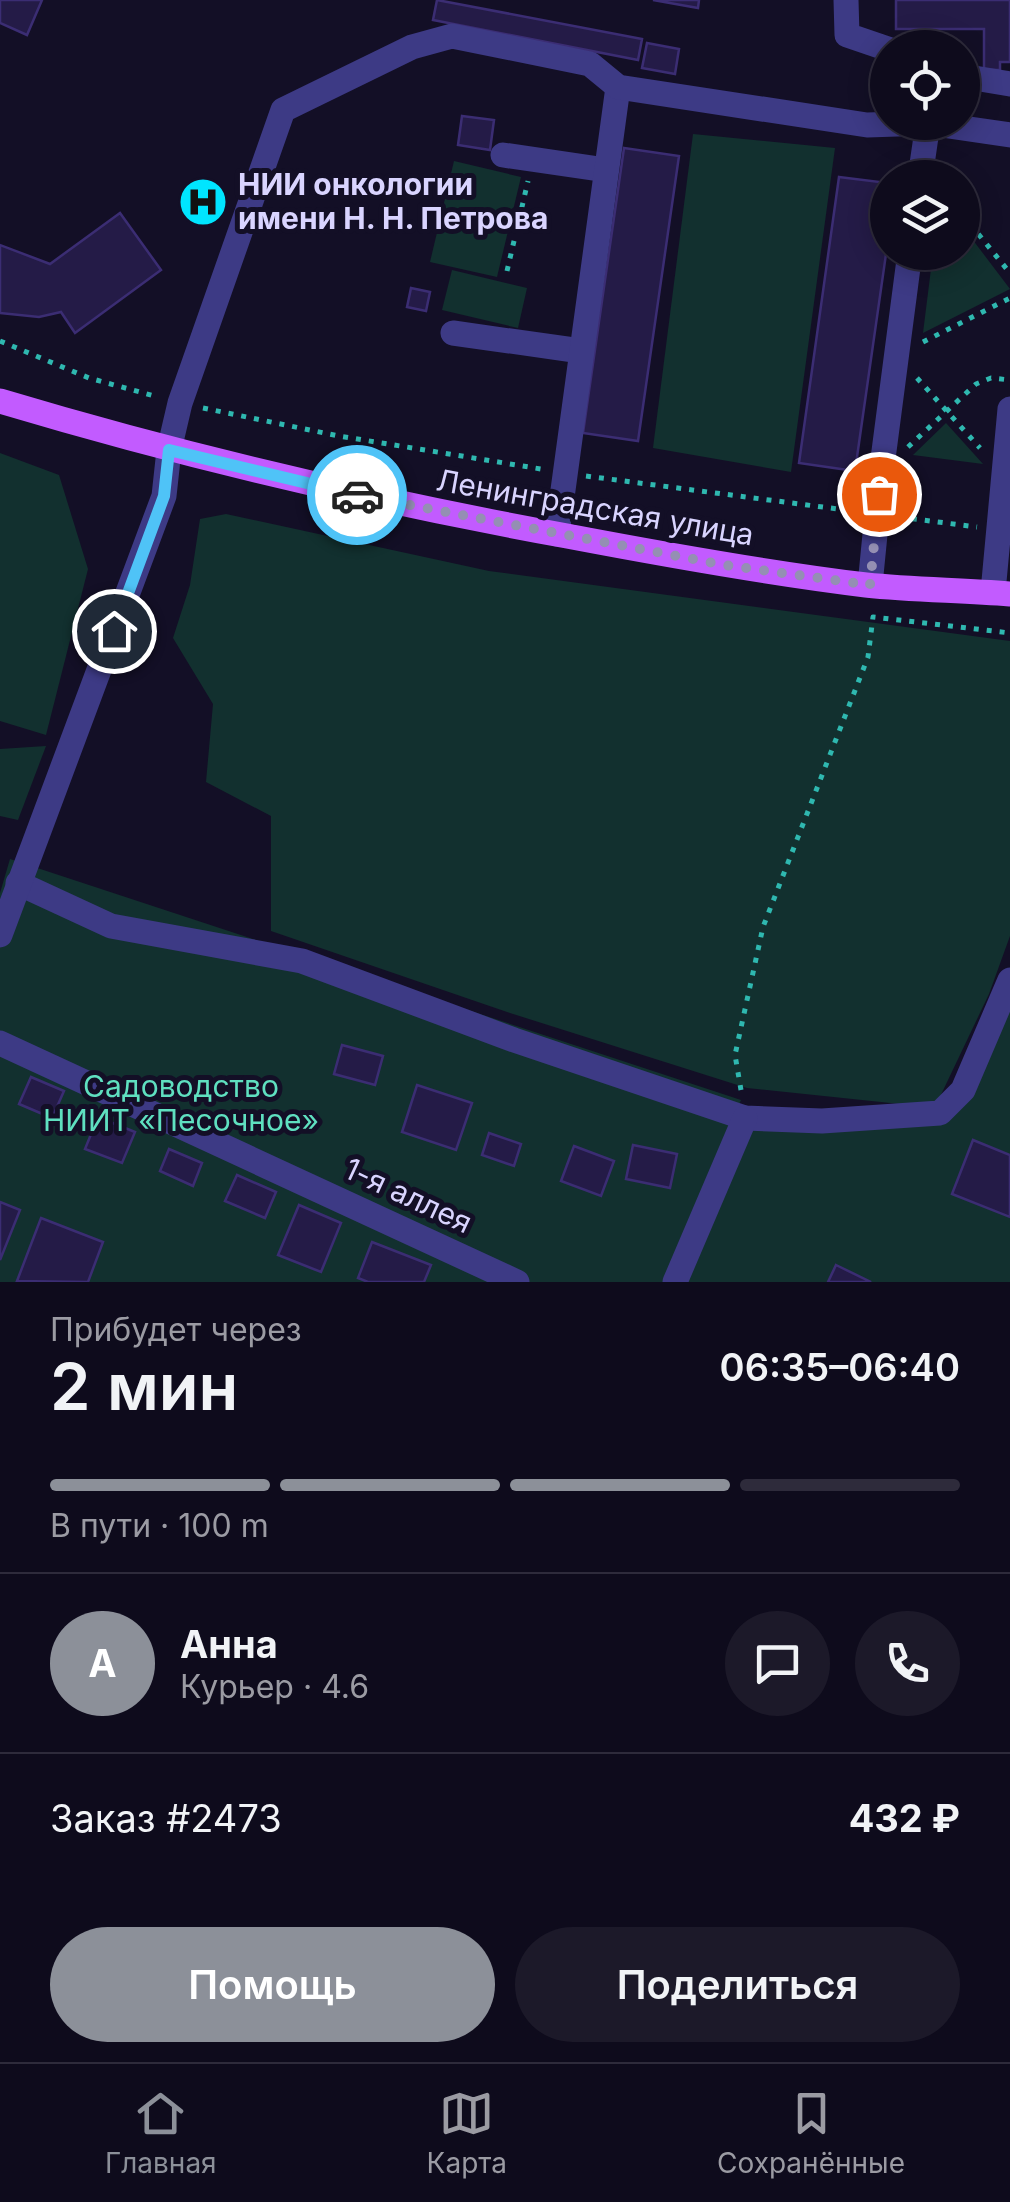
<!DOCTYPE html>
<html lang="ru">
<meta charset="utf-8">
<style>
:root{--surface:#0e0b1c;--page:#1c1929;--text:#f1f3f6;--muted:#9b9ba3;--line:#2e2b3b;--accent:#8c9099}
body{margin:0;font-family:Inter,sans-serif;background:var(--page);color:var(--text);height:100vh;display:flex;flex-direction:column;font-size:38px;white-space:nowrap}
*{box-sizing:border-box;margin:0}
p{font-size:32px;color:var(--muted)}
.icon{flex:none;width:55px;height:55px;fill:none;stroke:currentColor;stroke-width:2;stroke-linecap:round;stroke-linejoin:round}
.map{position:relative;height:1282px;overflow:hidden}
.side{display:flex;flex-direction:column;background:var(--surface);flex:1}
.side>*{flex:none}
.buttons{position:absolute;left:870px;top:30px;display:grid;gap:20px}
.buttons a{display:grid;place-items:center;width:110px;height:110px;border-radius:50%;background:var(--surface);box-shadow:0 5px 25px #0003,0 0 0 2px var(--line);font-size:50px}
.pin{position:absolute;display:grid;place-items:center;width:85px;height:85px;color:#fff;margin:-42px;border:5px solid #fff;border-radius:50%;box-shadow:0 2px 10px #0007}
.courier{position:absolute;display:grid;place-items:center;width:100px;height:100px;margin:-50px;border:8px solid #4fc3f7;border-radius:50%;background:#fff;color:#222;box-shadow:0 2px 12px #0007}
.headline em{font-style:normal;font-weight:600}
.headline div{display:flex;flex-direction:column-reverse}
.headline{display:flex;align-items:center;justify-content:space-between;height:170px;padding:0 50px}
h1{font-size:65px;font-weight:600;line-height:75px}
.bar{display:grid;grid-template-columns:repeat(4,1fr);gap:15px 10px;align-content:center;height:120px;padding:0 50px}
.bar i{height:12px;border-radius:8px;background:var(--line)}
.bar .on{background:var(--accent)}
.bar p{grid-column:span 4}
.line{display:flex;align-items:center;gap:25px;padding:0 50px;border-top:2px solid var(--line)}
.line div{flex:1}
.round{display:grid;place-items:center;flex:none;width:105px;height:105px;border-radius:52px;background:var(--page)}
.cta{display:flex;gap:20px;margin-top:auto;padding:20px 50px}
.cta a{flex:1;height:115px;border-radius:60px;background:var(--accent);color:#fff;font-size:40px;font-weight:600;line-height:115px;text-align:center}
.cta a+a{background:var(--page);color:var(--text)}
.tabs{display:flex;justify-content:space-around;align-items:center;height:140px;border-top:2px solid var(--line);background:var(--surface);font-size:28px;color:var(--muted)}
.tabs a{display:grid;justify-items:center;gap:5px}
.tabs .on{color:var(--accent)}
.map>svg:first-child{display:block}
.green{fill:#12302f}
.building{fill:#241b47;stroke:#3b2d73;stroke-width:2.5}
.lines{fill:none;stroke-linecap:round;stroke-linejoin:round}
.path{stroke:#2fb8b0;stroke-width:5;stroke-dasharray:5 8;stroke-linecap:butt}
.minor{stroke:#3d3a85;stroke-width:25}
.major{stroke:#c25bff;stroke-width:25}
.done{stroke:#948fb3;stroke-width:10;stroke-dasharray:0 18}
.route{stroke:#4fc3f7;stroke-width:12}
.labels{text-anchor:middle;stroke-width:10;stroke-linejoin:round;paint-order:stroke}
.poi-label{font-size:30px;font-weight:bold;fill:#d9d4ff;stroke:#130f26;text-anchor:start}
.street-label{font-size:30px;fill:#d9d4ff;stroke:#130f26}
.park-label{font-size:30px;fill:#5fe0c0;stroke:#130f26}
</style>
<div class="map">
<svg width="1010" height="1282" viewBox="0 0 1010 1282">
<rect width="100%" height="100%" fill="#130f26"/>
<!-- green -->
<g class="green">
<polygon points="693,134 835,148 791,472 653,448"/>
<polygon points="454,161 521,177 497,277 430,262"/>
<polygon points="963,227 1010,289 923,333 933,253 962,252"/>
<polygon points="452,270 527,288 518,328 442,310"/>
<polygon points="946,423 983,464 913,455"/>
<polygon points="0,453 59,475 88,569 46,735 0,721"/>
<polygon points="226,514 489,571 1010,641 1010,936 989,994 938,1101 953,1100 1010,982 1010,1282 683,1282 758,1106 784,1114 900,1104 747,1088 510,1013 271,931 271,816 206,782 213,704 173,638 190,585 200,519"/>
<polygon points="46,746 18,820 0,816 0,749"/>
<polygon points="10,859 741,1100 665,1282 0,1282 0,893"/>
</g>
<!-- building -->
<g class="building">
<polygon points="0,0 42,0 27,35 0,23"/>
<polygon points="437,0 642,39 638,60 433,20"/>
<polygon points="653,0 699,0 698,8"/>
<polygon points="896,0 1010,0 1010,62 1000,62 1000,70 984,70 984,29 896,29"/>
<polygon points="647,43 679,49 675,74 642,68"/>
<polygon points="462,116 494,120 490,150 458,145"/>
<polygon points="624,148 679,156 638,441 583,433"/>
<polygon points="839,177 888,183 888,240 855,471 799,463"/>
<polygon points="120,213 161,270 75,333 61,312 39,317 0,313 0,245 50,264"/>
<polygon points="411,288 430,292 426,311 407,307"/>
<polygon points="342,1045 383,1056 375,1085 334,1074"/>
<polygon points="31,1077 64,1091 52,1118 19,1104"/>
<polygon points="417,1085 472,1103 456,1150 402,1132"/>
<polygon points="98,1117 135,1132 122,1163 85,1149"/>
<polygon points="489,1133 521,1144 514,1166 482,1155"/>
<polygon points="973,1140 1010,1155 1010,1217 952,1194"/>
<polygon points="633,1145 677,1154 670,1188 626,1179"/>
<polygon points="574,1146 614,1161 601,1196 561,1181"/>
<polygon points="169,1149 202,1163 193,1186 160,1171"/>
<polygon points="237,1175 276,1192 265,1218 225,1201"/>
<polygon points="0,1202 20,1210 0,1260"/>
<polygon points="299,1205 341,1223 321,1272 278,1255"/>
<polygon points="41,1218 103,1242 88,1282 17,1281"/>
<polygon points="372,1242 431,1265 424,1282 368,1282 358,1278"/>
<polygon points="836,1265 871,1282 828,1282"/>
</g>
<g class="lines">
<!-- path -->
<g class="path">
<polyline points="962,214 1010,273"/>
<polyline points="507,271 528,181"/>
<polyline points="0,341 89,378 158,397"/>
<polyline points="923,342 1010,298"/>
<polyline points="917,378 980,448"/>
<polyline points="203,408 339,436 541,469"/>
<polyline points="908,447 976,384 991,378 1010,380"/>
<polyline points="586,476 853,511"/>
<polyline points="899,517 977,527"/>
<polyline points="741,1090 735,1055 763,927 868,657 873,617 1010,633"/>
</g>
<!-- minor -->
<g class="minor">
<polyline points="846,0 847,35 888,49"/>
<polyline points="962,76 1010,84"/>
<polyline points="503,155 606,170"/>
<polyline points="920,178 928,123"/>
<polyline points="453,333 581,351"/>
<polyline points="557,534 618,87"/>
<polyline points="870,585 881,474 910,252"/>
<polyline points="993,592 1010,409"/>
<polyline points="18,883 111,926 302,961 514,1040 745,1118 822,1121 940,1113 963,1090 1010,980"/>
<polyline points="0,935 164,496 169,450 180,403 283,110 412,47 452,36 590,64 618,87 867,125 928,123 1010,135"/>
<polyline points="0,1043 517,1282"/>
<polyline points="675,1282 745,1118"/>
</g>
<!-- major -->
<path class="major" d="M0,401C187,457 375,501 567,536C667,555 766,573 866,585C914,590 962,590 1010,594"/>
</g>
<g class="lines">
<!-- done -->
<polyline class="done" points="357,495 724,565 870,585 879,494"/>
<!-- route -->
<polyline class="route" points="114,631 164,496 169,450 357,495"/>
</g>
<!-- icons -->
<defs>
<g id="hospital-disc" transform="scale(2.5)"><circle r="9.5" fill="#00e5ff" stroke="#130f26"/><path d="M-5-5h3v3.5h4V-5h3V5h-3V1.5h-4V5h-3Z" fill="#111"/></g>
</defs>
<g fill-rule="evenodd">
<use href="#hospital-disc" x="203" y="202"/>
</g>
<g class="labels">
<!-- poi labels -->
<g class="poi-label">
<text x="238" y="195">НИИ онкологии<tspan x="238" dy="34">имени Н. Н. Петрова</tspan></text>
</g>
<!-- street labels -->
<g class="street-label">
<text transform="translate(595 508) rotate(10)" y="10">Ленинградская улица</text>
<text transform="translate(408 1196) rotate(25)" y="10">1-я аллея</text>
</g>
<!-- park labels -->
<g class="park-label">
<text x="181" y="1097">Садоводство<tspan x="181" dy="34">НИИТ «Песочное»</tspan></text>
</g>
</g>
</svg>
<div class="buttons">
<a><svg class="icon" aria-label="locate" viewBox="0 0 24 24"><circle cx="12" cy="12" r="6"/><path d="M12 2v4M12 18v4M2 12h4M18 12h4"/></svg></a>
<a><svg class="icon" aria-label="layers" viewBox="0 0 24 24"><path d="M12 4l9 5-9 5-9-5zM3 14l9 5 9-5"/></svg></a>
</div>
<div class="pin" style="left:879px;top:494px;background:#ea580c"><svg class="icon" aria-label="bag" viewBox="0 0 24 24"><path d="M5 8h14l-1 12H6zM9 8a3 3 0 0 1 6 0"/></svg></div>
<div class="pin" style="left:114px;top:631px;background:#1f2937"><svg class="icon" aria-label="home" viewBox="0 0 24 24"><path d="M3 11l9-7 9 7M6 9v11h12V9"/></svg></div>
<div class="courier" style="left:357px;top:495px"><svg class="icon" aria-label="car" viewBox="0 0 24 24"><path d="M5 17H2v-5l4-1 3-4h7l3 4 3 1v5h-3M9 17h6M6 11h13"/><circle cx="7" cy="17" r="2"/><circle cx="17" cy="17" r="2"/></svg></div>
</div>
<section class="side">
<div class="headline"><div><h1>2 мин</h1><p>Прибудет через</p></div><em>06:35–06:40</em></div>
<div class="bar"><i class="on"></i><i class="on"></i><i class="on"></i><i></i><p>В пути · 100 m</p></div>
<div class="line" style="height:180px"><b class="round" style="background:var(--accent);color:#fff">А</b><div><b>Анна</b><p>Курьер · 4.6</p></div><a class="round"><svg class="icon" aria-label="chat" viewBox="0 0 24 24"><path d="M4 5h16v11H9l-5 4z"/></svg></a><a class="round"><svg class="icon" aria-label="phone" viewBox="0 0 24 24"><path d="M5 4h4l2 5-3 2q2 4 5 5l2-3 5 2v4C11 20 4 13 5 4z"/></svg></a></div>
<div class="line" style="height:130px"><div>Заказ #2473</div><b>432 ₽</b></div>
<div class="cta"><a>Помощь</a><a>Поделиться</a></div>
</section>
<nav class="tabs">
<a class="on"><svg class="icon" aria-label="home" viewBox="0 0 24 24"><path d="M3 11l9-7 9 7M6 9v11h12V9"/></svg>Главная</a>
<a><svg class="icon" aria-label="map" viewBox="0 0 24 24"><path d="M3 6l6-2 6 2 6-2v14l-6 2-6-2-6 2zM9 4v14M15 6v14"/></svg>Карта</a>
<a><svg class="icon" aria-label="saved" viewBox="0 0 24 24"><path d="M7 4h10v16l-5-4-5 4z"/></svg>Сохранённые</a>
</nav>
